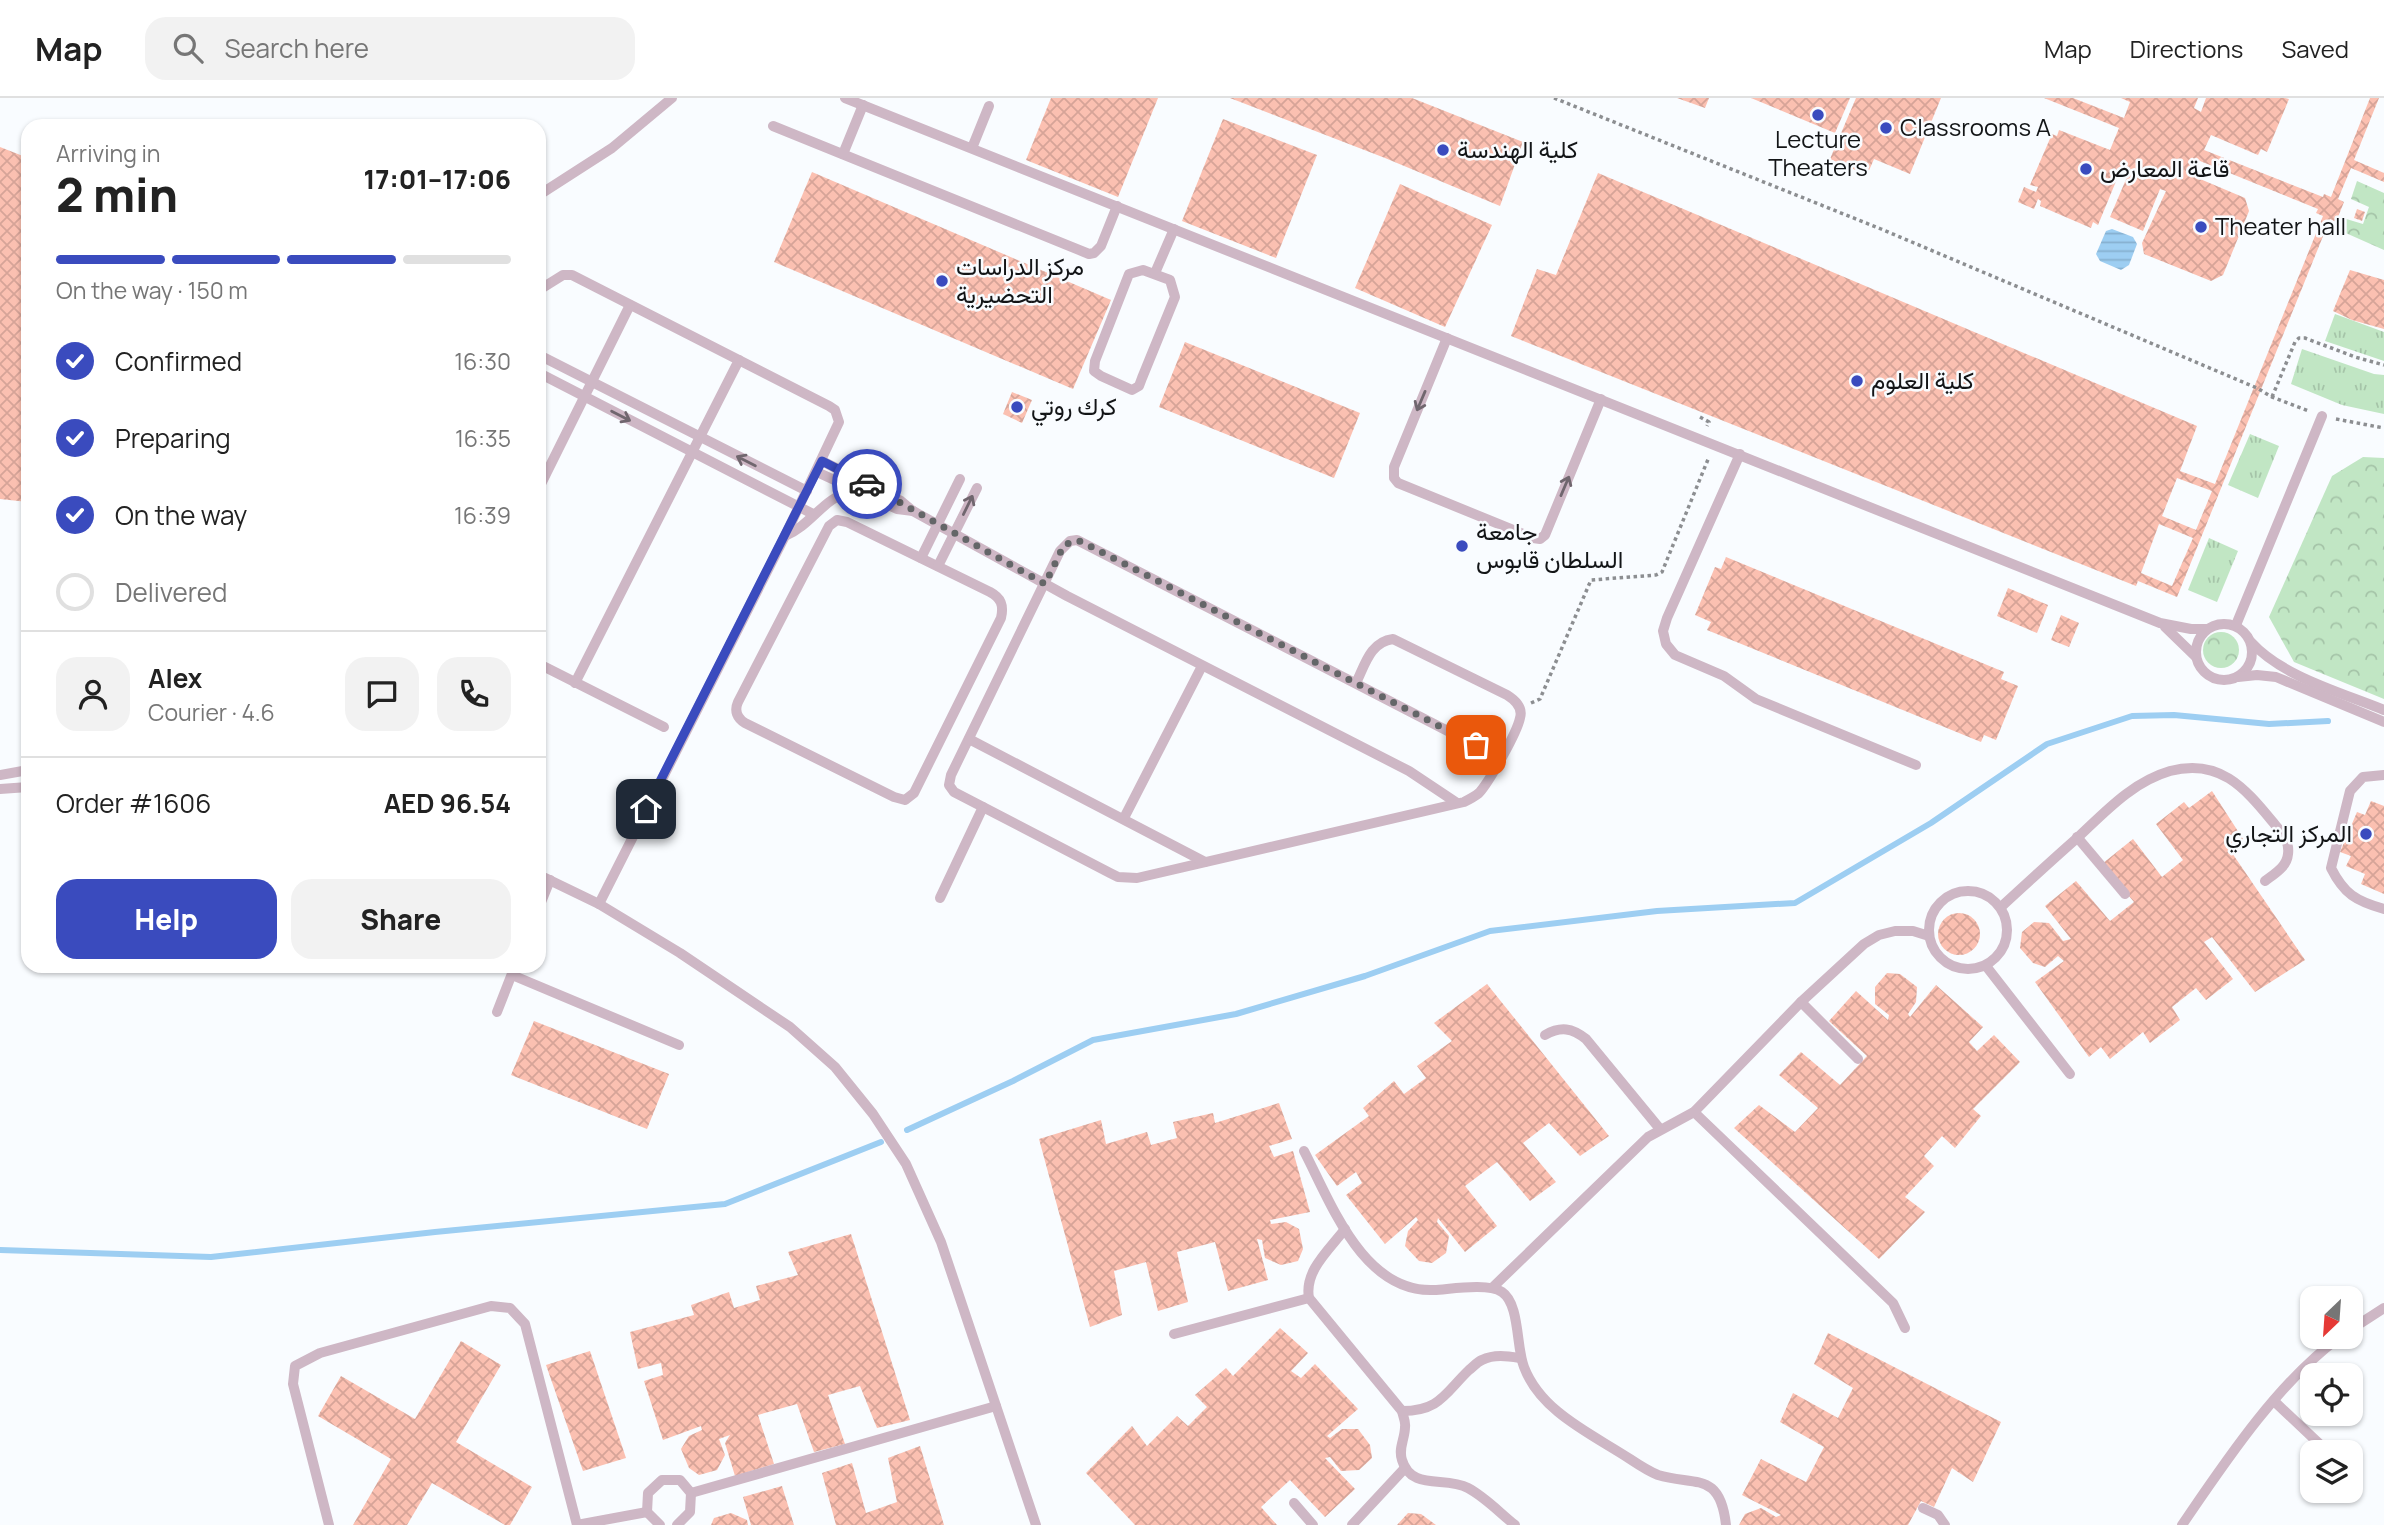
<!DOCTYPE html>
<meta charset="utf-8">
<style>
:root{--surface:#fff;--page:#f2f2f2;--text:#222;--muted:#767676;--line:#e0e0e0;--accent:#3a4bbe}
body{margin:0;font-family:Manrope,Vazirmatn,sans-serif;background:var(--page);color:var(--text);height:100vh;display:flex;flex-direction:column;font-size:26px;white-space:nowrap}
*{box-sizing:border-box;margin:0}
p{font-size:23px;color:var(--muted)}
.icon{flex:none;width:38px;height:38px;fill:none;stroke:currentColor;stroke-width:2;stroke-linecap:round;stroke-linejoin:round}
.map{position:relative;flex:1;overflow:hidden}
.details{position:absolute;left:21px;top:21px;width:525px;height:854px;display:flex;flex-direction:column;background:var(--surface);border-radius:21px;box-shadow:0 2px 5px #0004}
.details>*{flex:none}
.needle{width:46px;rotate:205deg}
.controls{position:absolute;left:2300px;top:1188px;display:grid;gap:14px}
.controls a{display:grid;place-items:center;width:63px;height:63px;border-radius:14px;background:var(--surface);box-shadow:0 2px 5px #0004;font-size:35px}
.pin{position:absolute;display:grid;place-items:center;width:60px;height:60px;color:#fff;margin:-30px;border-radius:14px;box-shadow:0 4px 10px #0006}
.courier{position:absolute;display:grid;place-items:center;width:70px;height:70px;margin:-35px;border:5px solid #3a4bbe;border-radius:50%;background:#fff;color:#222;box-shadow:0 2px 9px #0007}
.headline em{font-style:normal;font-weight:800}
.headline div{display:flex;flex-direction:column-reverse}
.headline{display:flex;align-items:center;justify-content:space-between;height:119px;padding:0 35px}
h1{font-size:46px;font-weight:800;line-height:52px}
.bar{display:grid;grid-template-columns:repeat(4,1fr);gap:10px 7px;align-content:center;height:84px;padding:0 35px}
.bar i{height:9px;border-radius:5px;background:var(--line)}
.bar .active{background:var(--accent)}
.bar p{grid-column:span 4}
.line{display:flex;align-items:center;gap:18px;padding:0 35px;border-top:2px solid var(--line)}
.line div{flex:1}
.round{display:grid;place-items:center;flex:none;width:74px;height:74px;border-radius:21px;background:var(--page)}
ol{padding:0 35px;list-style:none}
li{display:flex;align-items:center;gap:21px;height:77px}
li p{margin-inline-start:auto}
li .icon{padding:7px;border-radius:50%;background:var(--accent);color:#fff;stroke-width:4}
li:last-child{color:var(--muted)}
li i{width:38px;height:38px;border:4px solid var(--line);border-radius:50%}
.button{display:flex;gap:14px;margin-top:auto;padding:14px 35px}
.button a{flex:1;height:80px;border-radius:21px;background:var(--accent);color:#fff;font-size:28px;font-weight:800;line-height:80px;text-align:center}
.button a+a{background:var(--page);color:var(--text)}
header{display:flex;align-items:center;gap:42px;box-sizing:border-box;height:98px;padding:0 35px;background:var(--surface);border-bottom:2px solid var(--line)}
header strong{font-size:33px}
nav{display:flex;gap:38px;margin-inline-start:auto;font-size:24px}
.search{width:490px;height:63px;background:var(--page);display:flex;align-items:center;gap:18px;box-sizing:border-box;padding:0 24px;border-radius:21px;color:var(--muted);font-size:26px}
.map>svg:first-child{display:block}
.grass{fill:url(#grass-tufts)}
.park{fill:url(#park-crowns)}
.water{fill:url(#water-rules)}
.lines{fill:none;stroke-linecap:round;stroke-linejoin:round}
.stream{stroke:#9dcef2;stroke-width:6}
.building{fill:url(#building-cross-hatch);fill-rule:evenodd}
.path{stroke:#8c8e91;stroke-width:3.5;stroke-dasharray:3.5 3.5;stroke-linecap:butt}
.service{stroke:#ceb7c5;stroke-width:10}
.oneway{stroke:#70666e}
.done{stroke:#646668;stroke-width:7;stroke-dasharray:0 12.6}
.route{stroke:#3a4bbe;stroke-width:9}
.poi-dot{fill:#3a4bbe;stroke:#f9fcff;stroke-width:2.5}
.labels{text-anchor:middle;stroke-width:5;stroke-linejoin:round;paint-order:stroke}
.poi-label{font-size:24px;fill:#131517;stroke:#f9fcff;text-anchor:start}
</style>
<header>
<strong>Map</strong>
<div class="search"><svg class="icon" aria-label="search" viewBox="0 0 24 24"><circle cx="10" cy="10" r="6"/><path d="M15 15l6 6"/></svg>Search here</div>
<nav><a>Map</a><a>Directions</a><a>Saved</a></nav>
</header>
<div class="map">
<svg width="2384" height="1427" viewBox="0 0 2384 1427">
<defs>
<pattern id="grass-tufts" width="24" height="20" patternUnits="userSpaceOnUse" patternTransform="scale(1.75)"><rect width="24" height="20" fill="#c1e6c4"/><path d="M3 7l-1-3M5 7V3M7 7l1-3M15 17l-1-3M17 17v-4M19 17l1-3" fill="none" stroke="#a5c4a8"/></pattern>
<pattern id="park-crowns" width="20" height="18" patternUnits="userSpaceOnUse" patternTransform="scale(1.75)"><rect width="20" height="18" fill="#c1e6c4"/><path d="M2 6a3 3 0 1 1 6 0M12 15a3 3 0 1 1 6 0" fill="none" stroke="#a5c4a8"/></pattern>
<pattern id="water-rules" width="6" height="5" patternUnits="userSpaceOnUse" patternTransform="scale(1.75)"><rect width="6" height="5" fill="#9dcef2"/><path d="M0 2.5h6" fill="none" stroke="#86b0cf"/></pattern>
<pattern id="building-cross-hatch" width="8" height="8" patternUnits="userSpaceOnUse" patternTransform="scale(1.75)"><rect width="8" height="8" fill="#fbc0b1"/><path d="M0 0l8 8M0 8l8-8" fill="none" stroke="#d6a498"/></pattern>
</defs>
<rect width="100%" height="100%" fill="#f9fcff"/>
<!-- grass -->
<g class="grass">
<polygon points="2335,216 2384,234 2384,263 2325,243"/>
<polygon points="2302,251 2374,276 2384,277 2384,316 2342,307 2291,286"/>
<polygon points="2250,336 2279,348 2258,400 2228,387"/>
<polygon points="2209,440 2238,453 2217,504 2188,492"/>
</g>
<!-- park -->
<g class="park">
<polygon points="2357,83 2384,95 2384,152 2339,132 2343,120 2363,126 2369,109 2351,101"/>
<polygon points="2363,359 2384,360 2384,601 2294,564 2269,519 2332,378"/>
<circle cx="2221" cy="552" r="18"/>
</g>
<!-- water -->
<polygon class="water" points="2112,131 2133,139 2137,146 2129,167 2121,172 2100,163 2096,156 2106,133"/>
<g class="lines">
<!-- stream -->
<g class="stream">
<polyline points="907,1032 1013,983 1093,942 1236,916 1365,878 1490,833 1657,813 1795,805 1931,725 2047,646 2132,618 2174,617 2269,626 2328,623"/>
<polyline points="0,1152 211,1159 435,1134 725,1106 881,1044"/>
</g>
</g>
<!-- building -->
<g class="building">
<polygon points="1051,0 1158,0 1118,99 1026,62"/>
<polygon points="1230,0 1412,0 1523,44 1500,108 1385,60"/>
<polygon points="1677,0 1709,0 1705,10"/>
<polygon points="1751,0 1850,0 1835,35"/>
<polygon points="1856,0 1941,0 1910,76 1874,61 1867,77 1830,61"/>
<path d="M2044,0H2073L2124,20L2130,4L2121,0H2198L2194,10L2201,14L2206,0H2285L2289,1L2267,54L2261,51L2258,57L2211,37L2204,52L2323,99L2324,96L2331,99L2370,0H2379L2354,62L2384,75V84L2351,70L2338,101L2344,104L2336,124L2330,121L2177,499L2138,483L2136,488L1511,238L1537,171L1556,177L1598,75L2197,328L2180,373L2215,386L2323,118L2316,115L2318,111L2200,63L2193,78L2245,100L2249,113L2223,177L2211,183L2144,156L2142,145L2166,93L2160,91L2143,133L2110,119L2127,79L2119,76L2098,127L2093,124L2091,130L2040,108L2041,103L2038,101L2034,111L2018,104L2024,89L2036,94L2038,89L2030,87L2052,36L2057,38L2059,32L2110,52L2119,30ZM2177,380L2212,393L2196,432L2162,418ZM2159,426L2193,440L2172,488L2141,475Z"/>
<polygon points="1223,21 1317,57 1276,160 1182,123"/>
<polygon points="0,49 28,60 28,404 0,401"/>
<polygon points="812,74 1111,202 1073,291 774,164"/>
<polygon points="1400,86 1492,127 1445,229 1355,190"/>
<polygon points="2357,111 2365,114 2362,123 2354,120"/>
<polygon points="2350,172 2384,182 2384,231 2352,222 2333,213"/>
<polygon points="1185,244 1360,315 1334,380 1159,309"/>
<polygon points="1012,294 1032,302 1022,325 1003,316"/>
<polygon points="1726,459 2004,574 2001,581 2018,588 1996,642 1984,637 1981,644 1707,532 1711,524 1695,517 1715,469 1721,471"/>
<polygon points="2008,490 2048,507 2037,535 1997,518"/>
<polygon points="2061,517 2079,525 2069,549 2051,542"/>
<polygon points="2212,693 2243,741 2230,752 2305,862 2255,894 2212,839 2204,844 2233,881 2206,902 2196,890 2172,909 2180,922 2150,945 2143,934 2110,961 2101,949 2089,959 2035,884 2064,863 2058,858 2045,869 2033,865 2020,850 2022,834 2034,824 2049,825 2063,843 2071,841 2045,808 2076,783 2110,823 2134,804 2102,766 2133,741 2162,779 2183,762 2156,726 2184,704 2189,710"/>
<polygon points="2371,703 2384,708 2384,796 2361,786 2365,776 2346,768 2351,758 2340,754 2357,714 2365,717"/>
<circle cx="1959" cy="836" r="21"/>
<polygon points="1887,875 1900,876 1917,889 1916,904 1908,916 1910,919 1936,887 1983,929 1969,944 1977,953 1994,937 2020,964 1973,1011 1981,1018 1955,1050 1942,1038 1924,1058 1934,1068 1905,1099 1925,1114 1879,1161 1734,1030 1759,1007 1795,1034 1818,1010 1779,977 1801,954 1840,987 1867,958 1829,923 1856,893 1888,922 1889,917 1875,906 1875,889"/>
<polygon points="1487,886 1609,1038 1580,1058 1549,1025 1523,1045 1556,1084 1530,1103 1497,1064 1465,1088 1497,1128 1465,1154 1438,1120 1437,1124 1449,1138 1446,1155 1432,1165 1419,1163 1405,1148 1408,1133 1418,1122 1416,1119 1385,1146 1346,1097 1362,1085 1356,1074 1337,1088 1315,1057 1369,1018 1363,1010 1394,983 1404,996 1426,980 1417,968 1452,943 1434,925"/>
<polygon points="534,923 669,976 647,1031 511,977"/>
<polygon points="1279,1005 1292,1041 1269,1048 1274,1059 1293,1053 1310,1114 1270,1122 1271,1126 1286,1124 1299,1131 1303,1151 1298,1163 1281,1167 1265,1160 1262,1142 1257,1141 1268,1182 1228,1193 1215,1144 1177,1154 1188,1204 1158,1213 1146,1164 1114,1173 1122,1217 1090,1229 1039,1041 1101,1022 1106,1046 1147,1034 1151,1047 1177,1040 1173,1024 1213,1015 1215,1025"/>
<polygon points="851,1136 910,1322 877,1330 860,1288 828,1297 845,1346 814,1354 797,1306 758,1317 774,1366 735,1378 725,1345 730,1337 719,1341 725,1357 717,1372 699,1377 689,1370 681,1351 689,1338 702,1332 701,1328 663,1342 644,1283 663,1277 661,1265 638,1271 630,1234 694,1217 691,1207 729,1194 734,1210 760,1202 756,1188 798,1177 788,1154"/>
<polygon points="1280,1230 1308,1255 1291,1273 1301,1280 1315,1266 1358,1311 1327,1338 1330,1340 1342,1331 1358,1331 1370,1347 1372,1360 1359,1372 1341,1373 1330,1359 1325,1360 1355,1391 1325,1419 1290,1382 1261,1409 1277,1427 1135,1427 1086,1375 1132,1328 1147,1348 1177,1318 1188,1328 1207,1309 1195,1297 1226,1270 1233,1278"/>
<polygon points="1828,1235 2001,1324 1973,1384 1952,1370 1934,1409 1921,1403 1908,1427 1739,1427 1745,1416 1761,1410 1776,1419 1781,1417 1742,1397 1761,1361 1806,1384 1824,1349 1780,1324 1793,1295 1838,1320 1853,1290 1814,1266"/>
<polygon points="461,1243 501,1267 456,1344 532,1389 510,1427 505,1427 432,1385 407,1427 353,1427 391,1361 318,1318 341,1278 415,1321"/>
<polygon points="590,1253 626,1360 583,1373 546,1267"/>
<polygon points="920,1348 944,1427 836,1427 822,1375 852,1365 866,1415 897,1404 888,1360"/>
<polygon points="782,1388 794,1427 751,1427 743,1399"/>
<polygon points="731,1415 747,1422 748,1427 711,1427 714,1420"/>
<polygon points="1408,1415 1421,1416 1436,1427 1397,1427"/>
</g>
<g class="lines">
<!-- path -->
<g class="path">
<polyline points="1554,0 1881,131 2257,290 2272,299 2309,313"/>
<polyline points="2272,299 2295,244 2299,240 2305,240 2355,259 2384,267"/>
<polyline points="1700,319 1709,324 1707,328"/>
<polyline points="2336,321 2384,330"/>
<polyline points="1531,605 1540,601 1591,482 1656,477 1662,474 1709,359"/>
</g>
<!-- service -->
<g class="service">
<polyline points="845,0 2160,525 2191,531 2207,531"/>
<polyline points="773,28 1089,156 1094,155 1101,148 1117,108"/>
<polyline points="972,50 989,8"/>
<polyline points="843,56 863,7"/>
<polyline points="539,97 612,50 672,0"/>
<polygon points="1143,172 1170,182 1175,199 1142,280 1139,288 1132,292 1101,278 1094,273 1095,263 1129,176"/>
<polyline points="1155,175 1174,131"/>
<polyline points="539,192 563,177 572,177 829,308 835,312 839,324 785,438 599,806"/>
<polyline points="1447,240 1394,369 1394,380 1398,385 1533,440 1540,441 1545,437 1601,301"/>
<polyline points="539,257 807,393"/>
<polyline points="539,275 813,416"/>
<polyline points="1740,356 1667,520 1663,533 1666,546 1675,557 1724,578 1756,601 1916,667"/>
<polyline points="822,363 901,403 913,413 1067,498 1409,673 1457,705"/>
<polyline points="817,374 897,411 913,413"/>
<polyline points="539,390 630,207"/>
<path d="M837,422L847,424L990,494C1001,500 1004,507 1001,520L914,695L905,702L894,699L745,625C737,620 734,613 738,604L829,428Z"/>
<path d="M785,438C814,425 821,401 855,391"/>
<polyline points="921,460 960,381"/>
<polyline points="938,468 977,390"/>
<circle cx="2224" cy="554" r="28"/>
<polyline points="2236,527 2322,318"/>
<polyline points="2165,529 2196,559"/>
<path d="M2251,544C2283,579 2340,594 2384,612"/>
<polyline points="539,566 664,629"/>
<polyline points="2238,579 2257,577 2276,579 2384,624"/>
<polyline points="575,585 739,262"/>
<path d="M1356,585C1365,567 1370,544 1393,541L1507,597C1515,602 1523,610 1520,620C1517,635 1489,684 1479,695C1474,699 1470,701 1464,704L1137,780L1118,779L1110,775L954,694L949,687L951,677L1060,453L1070,443L1077,442L1500,660"/>
<polyline points="969,641 1205,764"/>
<polyline points="0,677 28,672"/>
<path d="M2384,677L2363,679L2350,693L2331,770C2344,796 2356,803 2384,811"/>
<polyline points="0,691 28,689"/>
<polyline points="1124,720 1202,568"/>
<polyline points="2077,739 2125,796"/>
<polyline points="539,777 599,806 680,855 790,929 835,969 873,1016 906,1066 941,1144 1036,1427"/>
<circle cx="1968" cy="832" r="39"/>
<polyline points="940,800 983,709"/>
<polyline points="539,809 550,782"/>
<path d="M2001,809C2026,786 2051,763 2076,741C2105,714 2132,684 2170,673C2219,660 2244,689 2272,723C2280,733 2290,742 2288,756C2287,769 2274,776 2265,783"/>
<polyline points="1986,868 2070,976"/>
<polyline points="512,877 679,947"/>
<polyline points="1801,904 1858,961"/>
<polyline points="497,914 515,868"/>
<path d="M1545,937C1561,928 1572,930 1586,941L1660,1031"/>
<polyline points="1694,1014 1893,1205 1905,1230"/>
<path d="M1304,1053C1331,1105 1363,1195 1434,1192C1452,1191 1488,1185 1502,1194C1520,1206 1516,1249 1524,1269C1541,1314 1592,1336 1630,1361C1639,1367 1648,1373 1658,1377C1695,1388 1720,1373 1726,1427"/>
<path d="M1345,1131C1329,1152 1304,1173 1309,1200L1402,1313C1403,1318 1406,1324 1405,1329C1405,1341 1398,1350 1402,1362C1411,1393 1445,1378 1468,1390C1485,1399 1500,1415 1515,1427"/>
<polyline points="1492,1190 1648,1039 1694,1014 1801,904 1864,846 1879,837 1895,833 1913,833 1929,838"/>
<polyline points="2350,1232 2384,1210"/>
<polyline points="1174,1236 1309,1200"/>
<polyline points="2275,1304 2328,1354"/>
<path d="M1402,1313C1440,1313 1445,1295 1469,1272C1473,1269 1477,1264 1482,1262C1494,1256 1507,1258 1520,1260"/>
<polyline points="691,1395 996,1308"/>
<polyline points="1294,1405 1313,1427"/>
<polyline points="1923,1410 1938,1417 1945,1427"/>
<polyline points="329,1427 293,1286 295,1268 320,1255 491,1208 510,1210 525,1226 577,1427"/>
<polyline points="577,1427 647,1414"/>
<polyline points="660,1427 647,1414 648,1395 662,1382 680,1382 691,1395 690,1414 677,1427"/>
<polyline points="1352,1427 1405,1370"/>
<path d="M2182,1427C2225,1364 2278,1284 2340,1239"/>
</g>
</g>
<!-- one-way arrows -->
<defs><path id="oneway-shaft" d="M-6 0H5M1.5-3L5.5 0L1.5 3" fill="none" stroke-width="1.6" stroke-linecap="round" stroke-linejoin="round" transform="scale(1.75)"/></defs>
<g class="oneway">
<use href="#oneway-shaft" transform="translate(1421 303) rotate(113)"/>
<use href="#oneway-shaft" transform="translate(621 318) rotate(27)"/>
<use href="#oneway-shaft" transform="translate(746 363) rotate(-153)"/>
<use href="#oneway-shaft" transform="translate(1565 388) rotate(-67)"/>
<use href="#oneway-shaft" transform="translate(968 407) rotate(-64)"/>
</g>
<g class="lines">
<!-- done -->
<polyline class="done" points="867,386 1045,486 1064,447 1077,442 1084,445 1476,647"/>
<!-- route -->
<polyline class="route" points="646,711 822,363 867,386"/>
</g>
<!-- markers -->
<g class="poi-dot">
<circle cx="1818" cy="17" r="7"/>
<circle cx="1886" cy="30" r="7"/>
<circle cx="1443" cy="52" r="7"/>
<circle cx="2086" cy="71" r="7"/>
<circle cx="2201" cy="129" r="7"/>
<circle cx="942" cy="183" r="7"/>
<circle cx="1857" cy="283" r="7"/>
<circle cx="1017" cy="309" r="7"/>
<circle cx="1462" cy="448" r="7"/>
<circle cx="2366" cy="736" r="7"/>
</g>
<g class="labels">
<!-- poi labels -->
<g class="poi-label">
<text x="1900" y="38">Classrooms A</text>
<text x="1818" y="50" text-anchor="middle">Lecture<tspan x="1818" dy="28">Theaters</tspan></text>
<text x="1457" y="60">كلية الهندسة</text>
<text x="2100" y="79">قاعة المعارض</text>
<text x="2215" y="137">Theater hall</text>
<text x="956" y="177">مركز الدراسات<tspan x="956" dy="28">التحضيرية</tspan></text>
<text x="1871" y="291">كلية العلوم</text>
<text x="1031" y="317">كرك روتي</text>
<text x="1476" y="442">جامعة<tspan x="1476" dy="28">السلطان قابوس</tspan></text>
<text x="2352" y="744" text-anchor="end">المركز التجاري</text>
</g>
</g>
</svg>
<div class="controls">
<a><svg class="needle" viewBox="-14 -14 28 28"><path d="M0-13l5 13h-10z" fill="#e53935"/><path d="M0 13l5-13h-10z" fill="#767676"/></svg></a>
<a><svg class="icon" aria-label="locate" viewBox="0 0 24 24"><circle cx="12" cy="12" r="6"/><path d="M12 2v4M12 18v4M2 12h4M18 12h4"/></svg></a>
<a><svg class="icon" aria-label="layers" viewBox="0 0 24 24"><path d="M12 4l9 5-9 5-9-5zM3 14l9 5 9-5"/></svg></a>
</div>
<div class="pin" style="left:1476px;top:647px;background:#ea580c"><svg class="icon" aria-label="bag" viewBox="0 0 24 24"><path d="M5 8h14l-1 12H6zM9 8a3 3 0 0 1 6 0"/></svg></div>
<div class="pin" style="left:646px;top:711px;background:#1f2937"><svg class="icon" aria-label="home" viewBox="0 0 24 24"><path d="M3 11l9-7 9 7M6 9v11h12V9"/></svg></div>
<div class="courier" style="left:867px;top:386px"><svg class="icon" aria-label="car" viewBox="0 0 24 24"><path d="M5 17H2v-5l4-1 3-4h7l3 4 3 1v5h-3M9 17h6M6 11h13"/><circle cx="7" cy="17" r="2"/><circle cx="17" cy="17" r="2"/></svg></div>
<section class="details">
<div class="headline"><div><h1>2 min</h1><p>Arriving in</p></div><em>17:01–17:06</em></div>
<div class="bar"><i class="active"></i><i class="active"></i><i class="active"></i><i></i><p>On the way · 150 m</p></div>
<ol>
<li><svg class="icon" aria-label="check" viewBox="0 0 24 24"><path d="M5 12l5 5 9-10"/></svg>Confirmed<p>16:30</p></li>
<li><svg class="icon" aria-label="check" viewBox="0 0 24 24"><path d="M5 12l5 5 9-10"/></svg>Preparing<p>16:35</p></li>
<li><svg class="icon" aria-label="check" viewBox="0 0 24 24"><path d="M5 12l5 5 9-10"/></svg>On the way<p>16:39</p></li>
<li><i></i>Delivered</li>
</ol>
<div class="line" style="height:126px"><a class="round"><svg class="icon" aria-label="person" viewBox="0 0 24 24"><circle cx="12" cy="8" r="4"/><path d="M4 21q1-7 8-7t8 7"/></svg></a><div><b>Alex</b><p>Courier · 4.6</p></div><a class="round"><svg class="icon" aria-label="chat" viewBox="0 0 24 24"><path d="M4 5h16v11H9l-5 4z"/></svg></a><a class="round"><svg class="icon" aria-label="phone" viewBox="0 0 24 24"><path d="M5 4h4l2 5-3 2q2 4 5 5l2-3 5 2v4C11 20 4 13 5 4z"/></svg></a></div>
<div class="line" style="height:91px"><div>Order #1606</div><b>AED 96.54</b></div>
<div class="button"><a>Help</a><a>Share</a></div>
</section>
</div>
